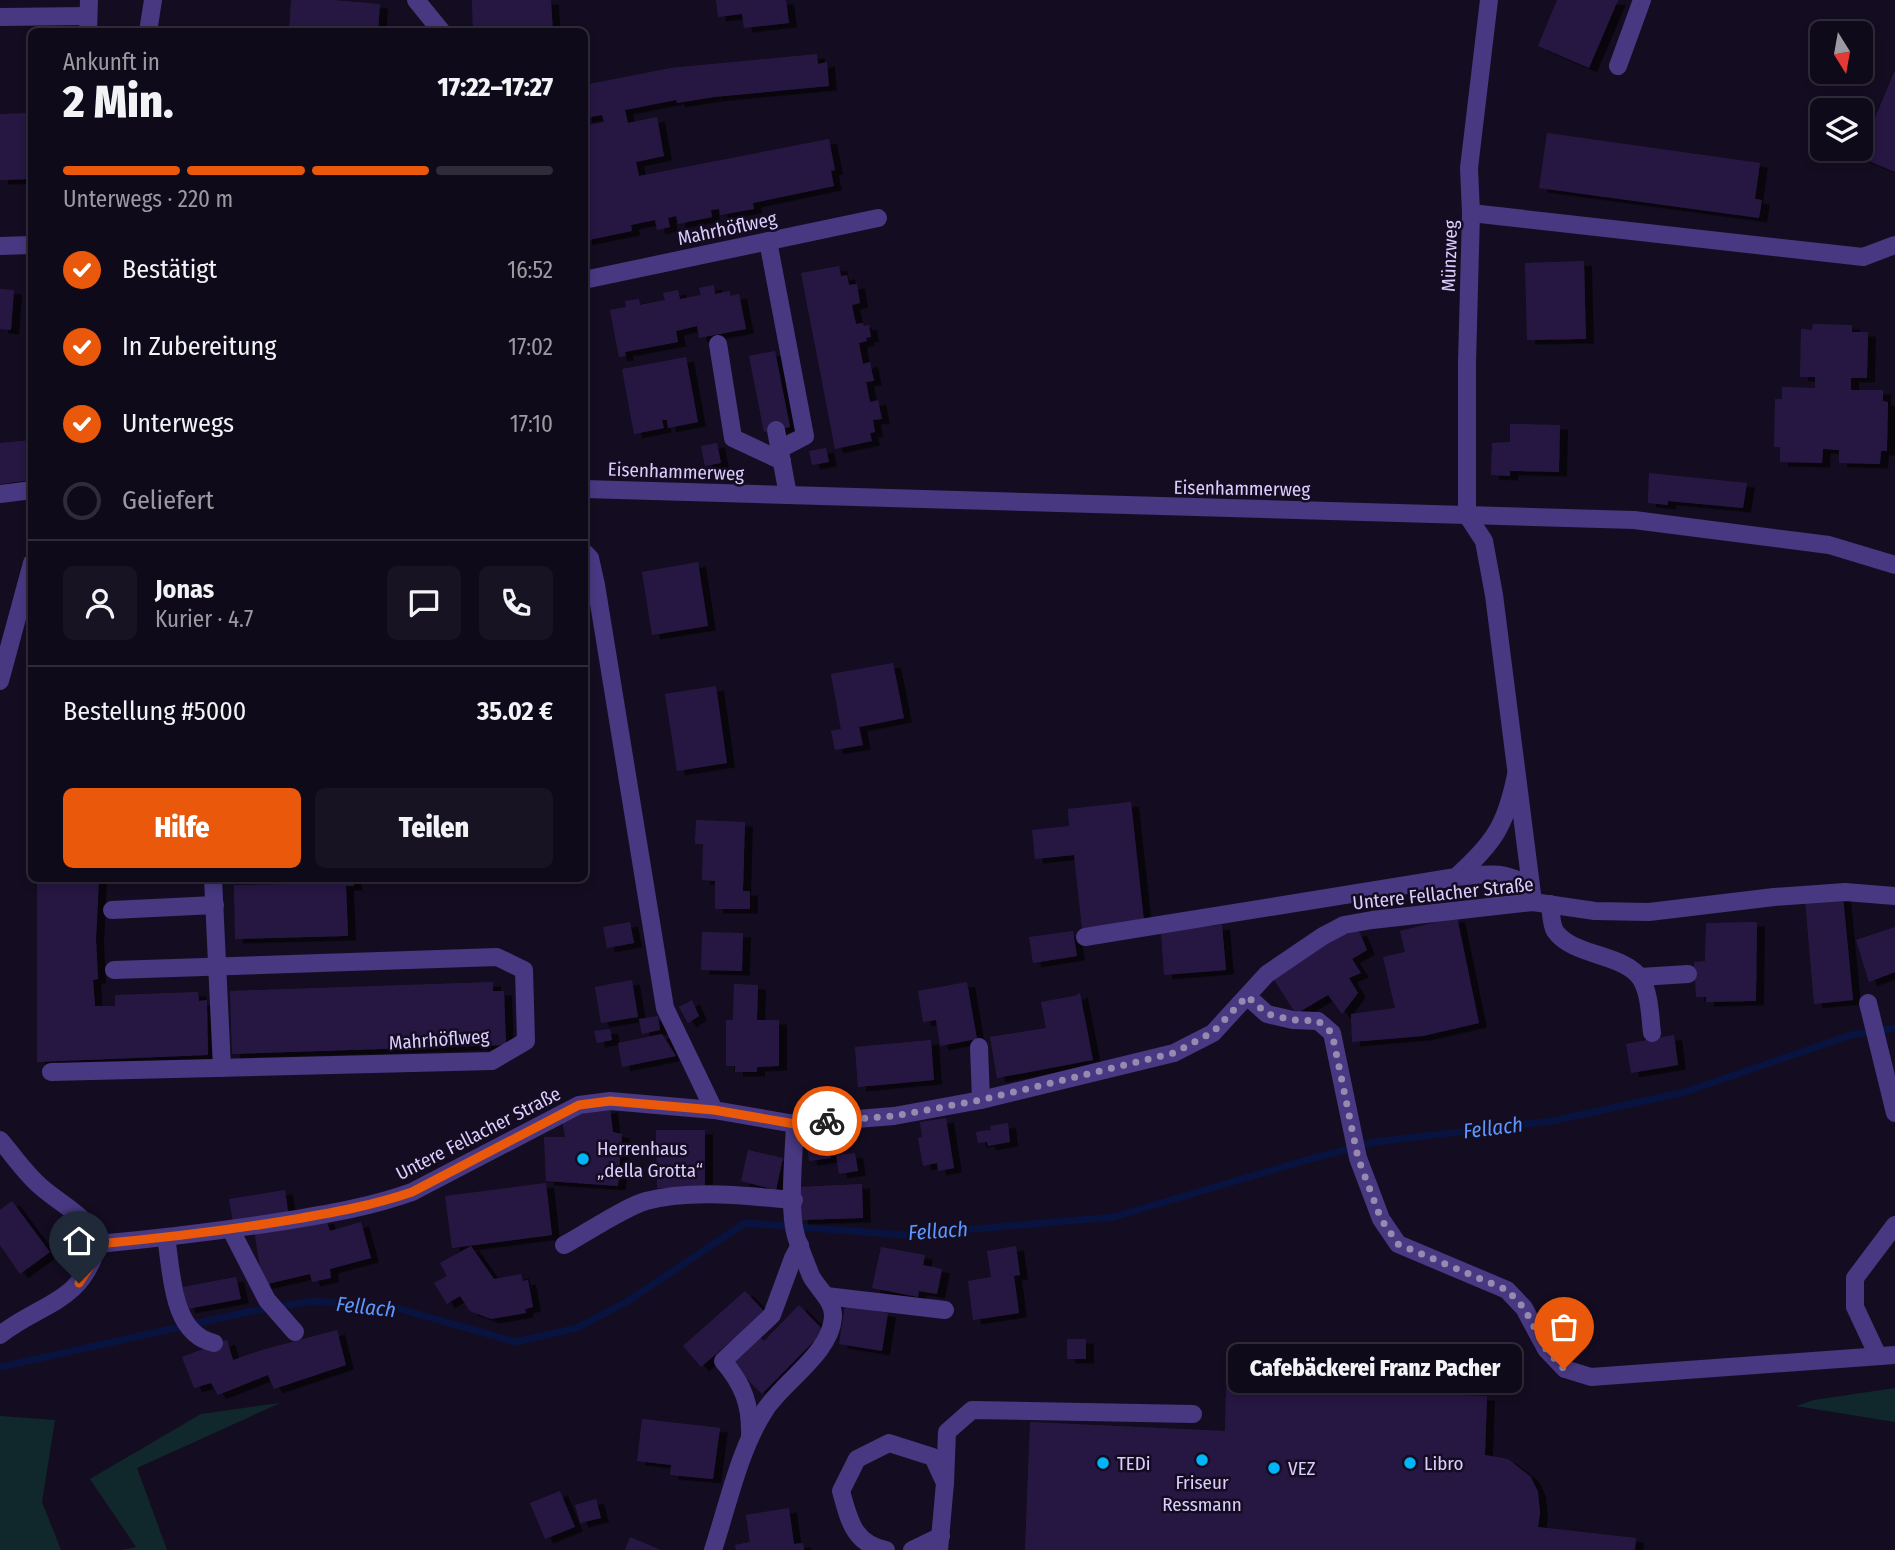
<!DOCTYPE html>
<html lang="de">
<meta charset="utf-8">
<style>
:root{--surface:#0f0a19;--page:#181322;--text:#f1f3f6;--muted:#9b9aa2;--line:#2f2b38;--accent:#ea580c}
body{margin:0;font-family:"Fira Sans Condensed",sans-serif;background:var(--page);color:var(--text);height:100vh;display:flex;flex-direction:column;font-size:26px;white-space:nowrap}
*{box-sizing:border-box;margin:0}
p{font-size:23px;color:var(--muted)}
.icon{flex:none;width:38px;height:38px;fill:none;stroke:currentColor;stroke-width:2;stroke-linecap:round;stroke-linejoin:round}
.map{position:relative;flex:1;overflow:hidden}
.side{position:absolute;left:28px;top:28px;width:560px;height:854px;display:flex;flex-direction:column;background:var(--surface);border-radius:10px;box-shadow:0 4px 10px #0003,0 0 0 2px var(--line)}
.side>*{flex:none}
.needle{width:46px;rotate:169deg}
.controls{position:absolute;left:1810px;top:21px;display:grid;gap:14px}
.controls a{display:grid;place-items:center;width:63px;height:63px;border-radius:10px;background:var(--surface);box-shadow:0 4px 10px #0003,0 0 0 2px var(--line);font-size:35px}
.pin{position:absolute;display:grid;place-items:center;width:60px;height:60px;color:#fff;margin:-72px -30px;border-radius:50% 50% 50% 0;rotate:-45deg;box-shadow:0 0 7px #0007}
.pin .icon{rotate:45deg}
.courier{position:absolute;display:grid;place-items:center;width:70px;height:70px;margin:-35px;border:5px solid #ea580c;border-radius:50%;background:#fff;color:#222;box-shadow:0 2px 9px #0007}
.bubble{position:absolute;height:49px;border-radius:10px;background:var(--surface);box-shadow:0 4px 10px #0003,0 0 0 2px var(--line);font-size:23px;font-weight:800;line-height:49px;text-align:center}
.head em{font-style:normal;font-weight:800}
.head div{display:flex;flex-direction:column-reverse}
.head{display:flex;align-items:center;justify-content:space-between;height:119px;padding:0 35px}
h1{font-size:46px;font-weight:800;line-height:52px}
.bar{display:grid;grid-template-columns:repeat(4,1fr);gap:10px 7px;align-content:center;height:84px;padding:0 35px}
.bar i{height:9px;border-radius:5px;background:var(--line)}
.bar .current{background:var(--accent)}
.bar p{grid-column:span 4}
.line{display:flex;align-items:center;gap:18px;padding:0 35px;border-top:2px solid var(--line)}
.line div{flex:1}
.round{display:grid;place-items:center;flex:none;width:74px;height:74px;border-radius:10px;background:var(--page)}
ol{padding:0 35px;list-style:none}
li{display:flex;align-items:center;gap:21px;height:77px}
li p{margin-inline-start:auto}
li .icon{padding:7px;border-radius:50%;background:var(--accent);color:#fff;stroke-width:4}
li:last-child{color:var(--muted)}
li i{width:38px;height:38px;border:4px solid var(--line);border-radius:50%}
.cta{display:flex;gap:14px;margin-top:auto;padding:14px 35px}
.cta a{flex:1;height:80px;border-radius:10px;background:var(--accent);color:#fff;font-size:28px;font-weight:800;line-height:80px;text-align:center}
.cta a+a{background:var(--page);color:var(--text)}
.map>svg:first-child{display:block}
.green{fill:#10282b}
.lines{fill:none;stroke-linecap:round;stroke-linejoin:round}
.stream{stroke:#09133f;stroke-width:7}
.building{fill:#281942;filter:url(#shadow)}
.minor{stroke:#473881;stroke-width:18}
.done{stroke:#968ab1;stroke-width:7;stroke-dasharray:0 12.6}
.route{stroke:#ea580c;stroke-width:9}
.poi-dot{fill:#00b5f8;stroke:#140d21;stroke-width:2.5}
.labels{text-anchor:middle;stroke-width:5;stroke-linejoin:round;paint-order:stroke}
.street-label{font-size:19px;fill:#dccdff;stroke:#140d21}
.poi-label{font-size:19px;fill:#dccdff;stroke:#140d21;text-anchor:start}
.water-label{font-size:21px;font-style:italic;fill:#5b97ff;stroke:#140d21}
</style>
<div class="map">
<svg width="1895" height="1550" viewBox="0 0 1895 1550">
<defs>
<filter id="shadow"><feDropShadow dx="8" dy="4.5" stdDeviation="0" flood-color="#0009"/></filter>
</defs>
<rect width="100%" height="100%" fill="#140d21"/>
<!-- green -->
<g class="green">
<polygon points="1895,1388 1895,1422 1796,1406 1814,1400"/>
<polygon points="280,1403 137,1468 167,1550 121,1550 136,1547 90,1479 201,1414"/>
<polygon points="0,1416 55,1420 42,1502 61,1550 0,1550"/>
</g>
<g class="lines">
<!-- stream -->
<polyline class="stream" points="0,1367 252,1311 313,1301 393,1307 516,1342 577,1328 628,1301 745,1223 905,1235 1114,1217 1303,1161 1375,1142 1552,1121 1685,1092 1851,1035 1895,1028"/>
</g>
<!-- building -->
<g class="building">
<polygon points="291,0 332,0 380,4 378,32 289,32"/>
<polygon points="472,0 551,0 553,32 473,32"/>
<polygon points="716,0 786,0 789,23 744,28 742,14 718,17"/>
<polygon points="1557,0 1618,0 1589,68 1538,46"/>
<polygon points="817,54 818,64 827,62 829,86 714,97 677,103 676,100 625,110 628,123 657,117 664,156 636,162 639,176 829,139 835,170 831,171 834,186 753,203 754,209 720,215 719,209 711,210 712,217 678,224 676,216 668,218 670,227 657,230 655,220 631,225 632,231 584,241 584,126 604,122 602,115 584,118 584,85 671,68"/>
<polygon points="1895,70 1895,172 1859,157"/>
<polygon points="32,113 32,179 0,180 0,114"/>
<polygon points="1547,133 1760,163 1755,199 1762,200 1759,218 1539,188"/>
<polygon points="1584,261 1586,339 1527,340 1525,263"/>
<polygon points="839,266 841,276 847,275 849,285 857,284 860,303 852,305 856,324 863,323 864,326 869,325 871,337 866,338 867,341 859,343 863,364 870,362 874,381 866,382 870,402 878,400 882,419 873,420 875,432 870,433 872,441 835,449 801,273"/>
<polygon points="714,285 715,294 730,291 730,296 739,294 746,329 699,338 697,326 676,331 678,342 625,352 626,356 619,357 610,310 626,307 625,301 639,299 640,305 665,300 663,293 678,290 680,299 701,295 699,288"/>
<polygon points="0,289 14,290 11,330 0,329"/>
<polygon points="1813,324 1852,325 1852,332 1868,332 1867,378 1851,378 1851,390 1883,390 1883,401 1888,402 1887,451 1881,451 1880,464 1839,463 1839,450 1823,449 1822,463 1780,462 1780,447 1774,447 1775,399 1782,399 1782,387 1815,388 1815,377 1800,377 1801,329 1812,330"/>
<polygon points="775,351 790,427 764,432 749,356"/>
<polygon points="686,357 698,422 668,428 667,420 662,420 664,428 634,434 622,369"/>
<polygon points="1510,424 1560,425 1559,472 1510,471 1510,476 1491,475 1492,443 1510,442"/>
<polygon points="32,440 32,480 0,484 0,443"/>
<polygon points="717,443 721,463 705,466 701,446"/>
<polygon points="826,448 829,462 812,465 809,451"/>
<polygon points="1649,473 1747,483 1743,508 1668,501 1668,505 1648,503"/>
<polygon points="698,562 708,626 652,635 642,572"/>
<polygon points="893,663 904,718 859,727 863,745 835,750 831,731 841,729 831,674"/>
<polygon points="716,686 727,763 677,771 665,694"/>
<polygon points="1131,802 1144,921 1082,928 1074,855 1035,859 1032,830 1069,826 1068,809"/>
<polygon points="696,820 745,822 743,891 750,891 750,909 715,909 715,881 702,880 703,844 695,844"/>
<polygon points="37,878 99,878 96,939 98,979 93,980 95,1006 115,1006 115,995 198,992 199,1001 207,1000 208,1055 37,1062"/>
<polygon points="294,878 354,878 354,886 346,886 348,936 235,939 234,885 295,884"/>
<polygon points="1843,896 1853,1000 1814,1004 1805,899"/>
<polygon points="1457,917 1479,1023 1423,1036 1352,1042 1351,1014 1395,1008 1383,957 1405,952 1400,931"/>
<polygon points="630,922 634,943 607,948 603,927"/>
<polygon points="1757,922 1756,1001 1706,1002 1706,997 1696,997 1694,962 1705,961 1706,923"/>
<polygon points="1222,925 1226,970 1164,975 1161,931"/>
<polygon points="1895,927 1895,972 1869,982 1856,940"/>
<polygon points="1073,931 1077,956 1033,963 1029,937"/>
<polygon points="1359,931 1367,950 1352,959 1361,973 1349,978 1358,993 1342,1014 1328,995 1296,1014 1273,978 1337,936"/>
<polygon points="702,932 743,933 742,971 701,970"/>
<polygon points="632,980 638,1017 601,1023 595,987"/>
<polygon points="493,982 493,991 504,991 506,1045 232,1054 230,991"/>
<polygon points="967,982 977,1039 940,1046 936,1020 923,1022 918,991"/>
<polygon points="734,984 758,985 757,1020 779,1020 779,1066 757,1067 757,1072 735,1072 735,1066 726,1066 726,1020 733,1020"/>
<polygon points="1080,993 1093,1060 997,1078 990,1037 1046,1028 1041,1002 1074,996"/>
<polygon points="692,1000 699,1016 688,1023 679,1007"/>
<polygon points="658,1016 660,1030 642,1034 639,1019"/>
<polygon points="610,1029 612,1040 597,1043 594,1031"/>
<polygon points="662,1034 676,1056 622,1067 618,1043"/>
<polygon points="1674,1035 1678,1065 1631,1073 1626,1044"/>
<polygon points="931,1040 934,1080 858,1087 855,1047"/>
<polygon points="610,1108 613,1132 622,1134 618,1186 546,1181 544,1137 565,1137 562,1118"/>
<polygon points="946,1118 954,1168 938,1171 937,1163 923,1166 918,1138 922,1137 920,1122"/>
<polygon points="1008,1123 1010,1142 988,1146 987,1142 978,1143 976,1132 991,1130 990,1126"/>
<polygon points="656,1130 705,1130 705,1188 657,1188"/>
<polygon points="828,1130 831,1158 809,1161 806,1132"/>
<polygon points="748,1150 783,1158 776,1190 741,1181"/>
<polygon points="855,1153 858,1171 839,1174 836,1155"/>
<polygon points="546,1183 552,1235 452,1248 445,1196"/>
<polygon points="862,1184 863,1218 800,1220 798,1187"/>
<polygon points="285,1190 289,1218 234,1227 229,1199"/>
<polygon points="12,1201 50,1252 20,1274 0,1245 0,1210"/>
<polygon points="326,1219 330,1231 361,1222 371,1258 330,1269 331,1278 312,1282 310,1274 263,1285 254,1230"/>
<polygon points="471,1246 494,1279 521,1274 523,1281 528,1280 533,1307 525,1309 526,1313 491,1319 470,1311 460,1296 447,1304 434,1283 447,1276 440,1263"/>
<polygon points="1016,1246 1020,1275 1014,1276 1019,1313 973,1320 968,1281 991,1277 987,1251"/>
<polygon points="881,1247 925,1255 923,1265 942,1269 937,1294 919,1291 918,1297 872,1288"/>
<polygon points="236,1277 241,1299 187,1309 183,1287"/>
<polygon points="745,1291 765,1312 701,1367 683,1346"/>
<polygon points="799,1305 824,1331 762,1394 732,1364 759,1336 764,1341"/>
<polygon points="845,1306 888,1313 882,1351 839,1344"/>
<polygon points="337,1330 346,1365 274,1389 268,1375 218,1395 211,1383 194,1388 182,1357 227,1340 233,1360 262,1350"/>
<rect x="1067" y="1339" width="19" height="20"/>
<polygon points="1226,1388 1487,1396 1485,1455 1508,1459 1531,1477 1538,1492 1540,1513 1538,1527 1636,1538 1635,1550 1025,1550 1030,1422 1225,1431"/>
<polygon points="642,1419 720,1428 713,1479 670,1475 671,1465 637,1461"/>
<polygon points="560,1491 575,1527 545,1539 530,1503"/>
<polygon points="596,1499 601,1518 580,1523 575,1505"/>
<polygon points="789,1508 794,1544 803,1543 804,1550 736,1550 735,1545 750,1542 746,1515"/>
<polygon points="630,1537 661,1550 625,1550"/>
</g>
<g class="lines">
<!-- minor -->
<g class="minor">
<polyline points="416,0 442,32"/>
<polyline points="0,17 88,16"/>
<polyline points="88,32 89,0"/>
<polyline points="148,32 153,0"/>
<polyline points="1618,66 1642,0"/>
<polyline points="1471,213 1863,257 1895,245"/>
<polyline points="768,241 805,436 780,449"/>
<polyline points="0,246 32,245"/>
<polyline points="584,280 878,218"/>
<polyline points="718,344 733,438 782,461"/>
<polyline points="776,430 788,495"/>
<polyline points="584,489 1634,520 1829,545 1895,565"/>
<polyline points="0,494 32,490"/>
<polyline points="1467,515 1467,363 1471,213 1469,168 1489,0"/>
<polyline points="1467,515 1484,541 1494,595 1533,902"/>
<polyline points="584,552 590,558 596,585 665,1008 714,1110"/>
<polyline points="0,681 32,563"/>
<path d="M1456,877C1490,874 1499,870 1531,886"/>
<polyline points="213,878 222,1068"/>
<path d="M1550,904C1551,912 1551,924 1555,931C1573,957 1624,953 1641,979C1650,994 1650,1017 1652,1033"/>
<polyline points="112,910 215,905"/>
<path d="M1085,937L1456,877C1494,843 1506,825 1516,775"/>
<polyline points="1640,977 1688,974"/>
<polyline points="1247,996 1267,1014 1293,1020 1318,1021 1332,1033 1358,1158 1381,1219 1398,1244 1507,1290 1524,1308 1546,1349 1565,1369 1591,1377 1895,1355"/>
<polyline points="1868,1003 1895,1113"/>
<polyline points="979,1047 981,1100"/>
<polyline points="51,1072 492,1061 526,1041 524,970 497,957 114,970"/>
<path d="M0,1140C13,1155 25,1173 40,1186C61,1205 89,1216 98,1244"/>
<polyline points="231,1230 267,1300 295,1332"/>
<path d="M166,1237C172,1272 171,1334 214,1343"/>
<path d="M98,1244C163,1238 227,1230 291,1220C333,1213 373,1206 412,1192L579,1105L610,1101L714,1110L795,1124L894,1116L981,1100L1174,1053L1213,1033L1267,974L1323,936L1344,925L1372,920L1533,902L1595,911L1649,912L1774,897L1845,892L1895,896"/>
<path d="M564,1245C586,1233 625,1207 646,1201C693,1189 746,1196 794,1200"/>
<polyline points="826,1296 945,1310"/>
<path d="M0,1335C42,1302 81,1304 98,1244"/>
<polyline points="1878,1356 1855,1307 1855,1278 1895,1225"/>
<path d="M750,1436C751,1405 743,1384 723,1361L772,1315L793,1258L800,1245"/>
<polyline points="945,1483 947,1432 972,1410 1193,1414"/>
<path d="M713,1550C728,1505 739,1450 765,1410C784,1381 831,1353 833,1317C834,1301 818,1289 811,1276C806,1263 800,1249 796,1236C788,1209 794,1154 795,1124"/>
<path d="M886,1550C853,1544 849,1519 841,1491L857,1459L889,1443L933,1457L945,1483L939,1550"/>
<polyline points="912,1550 941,1536"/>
</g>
</g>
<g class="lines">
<!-- done -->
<polyline class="done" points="827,1121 894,1116 981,1100 1174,1053 1213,1032 1247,996 1267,1014 1293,1020 1318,1021 1332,1033 1358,1158 1381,1219 1398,1244 1507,1290 1524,1308 1546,1349 1564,1369"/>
<!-- route -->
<path class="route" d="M79,1283L93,1262L98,1244C164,1238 230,1230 296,1219C336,1212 374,1205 412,1192L579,1105L610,1101L714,1110L795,1124L827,1121"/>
</g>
<!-- markers -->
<g class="poi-dot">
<circle cx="583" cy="1159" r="7"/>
<circle cx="1202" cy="1460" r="7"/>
<circle cx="1103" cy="1463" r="7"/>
<circle cx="1410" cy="1463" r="7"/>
<circle cx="1274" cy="1468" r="7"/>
</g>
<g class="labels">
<!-- street labels -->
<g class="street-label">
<text transform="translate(727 228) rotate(-12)" y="7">Mahrhöflweg</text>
<text transform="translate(1449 256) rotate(-88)" y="7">Münzweg</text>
<text transform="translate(676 471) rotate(2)" y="7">Eisenhammerweg</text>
<text transform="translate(1242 488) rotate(1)" y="7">Eisenhammerweg</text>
<text transform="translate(1443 893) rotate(-6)" y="7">Untere Fellacher Straße</text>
<text transform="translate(439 1039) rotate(-4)" y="7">Mahrhöflweg</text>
<text transform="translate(478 1133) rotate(-27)" y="7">Untere Fellacher Straße</text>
</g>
<!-- poi labels -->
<g class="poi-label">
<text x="597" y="1155">Herrenhaus<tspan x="597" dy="22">„della Grotta“</tspan></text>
<text x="1117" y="1470">TEDi</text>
<text x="1424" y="1470">Libro</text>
<text x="1288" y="1475">VEZ</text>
<text x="1202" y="1489" text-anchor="middle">Friseur<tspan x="1202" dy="22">Ressmann</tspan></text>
</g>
<!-- water labels -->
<g class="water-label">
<text transform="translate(1493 1128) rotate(-7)" y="7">Fellach</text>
<text transform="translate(938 1231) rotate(-4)" y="7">Fellach</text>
<text transform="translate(366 1307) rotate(6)" y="7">Fellach</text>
</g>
</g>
</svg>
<div class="controls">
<a><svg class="needle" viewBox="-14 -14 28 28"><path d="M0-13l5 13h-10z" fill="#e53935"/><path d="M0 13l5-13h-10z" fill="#9b9aa2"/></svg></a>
<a><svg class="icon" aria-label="layers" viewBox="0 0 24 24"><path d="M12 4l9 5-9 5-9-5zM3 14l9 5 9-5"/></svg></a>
</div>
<div class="pin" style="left:1564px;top:1369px;background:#ea580c"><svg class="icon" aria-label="bag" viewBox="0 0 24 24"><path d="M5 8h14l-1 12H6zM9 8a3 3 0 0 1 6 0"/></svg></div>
<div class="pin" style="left:79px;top:1283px;background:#1f2937"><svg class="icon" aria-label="home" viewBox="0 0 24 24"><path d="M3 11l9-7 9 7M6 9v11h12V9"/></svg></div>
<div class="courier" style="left:827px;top:1121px"><svg class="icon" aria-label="bike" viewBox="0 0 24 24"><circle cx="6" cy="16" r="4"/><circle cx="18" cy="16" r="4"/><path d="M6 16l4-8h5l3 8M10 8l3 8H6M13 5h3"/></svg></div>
<div class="bubble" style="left:1228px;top:1344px;width:294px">Cafebäckerei Franz Pacher</div>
<section class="side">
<div class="head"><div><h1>2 Min.</h1><p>Ankunft in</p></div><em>17:22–17:27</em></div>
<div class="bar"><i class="current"></i><i class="current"></i><i class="current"></i><i></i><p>Unterwegs · 220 m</p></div>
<ol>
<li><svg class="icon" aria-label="check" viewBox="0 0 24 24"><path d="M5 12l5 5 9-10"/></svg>Bestätigt<p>16:52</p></li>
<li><svg class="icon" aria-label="check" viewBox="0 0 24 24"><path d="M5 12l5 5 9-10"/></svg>In Zubereitung<p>17:02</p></li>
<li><svg class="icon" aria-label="check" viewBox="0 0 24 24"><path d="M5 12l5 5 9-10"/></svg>Unterwegs<p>17:10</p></li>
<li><i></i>Geliefert</li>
</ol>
<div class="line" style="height:126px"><a class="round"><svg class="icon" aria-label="person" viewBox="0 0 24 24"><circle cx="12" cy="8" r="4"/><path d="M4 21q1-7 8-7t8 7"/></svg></a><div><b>Jonas</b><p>Kurier · 4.7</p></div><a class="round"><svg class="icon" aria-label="chat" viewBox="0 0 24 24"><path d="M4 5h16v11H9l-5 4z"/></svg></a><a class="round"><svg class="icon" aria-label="phone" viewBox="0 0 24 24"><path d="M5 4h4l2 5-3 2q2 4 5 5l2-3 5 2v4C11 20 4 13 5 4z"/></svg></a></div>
<div class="line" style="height:91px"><div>Bestellung #5000</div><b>35.02 €</b></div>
<div class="cta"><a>Hilfe</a><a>Teilen</a></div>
</section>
</div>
